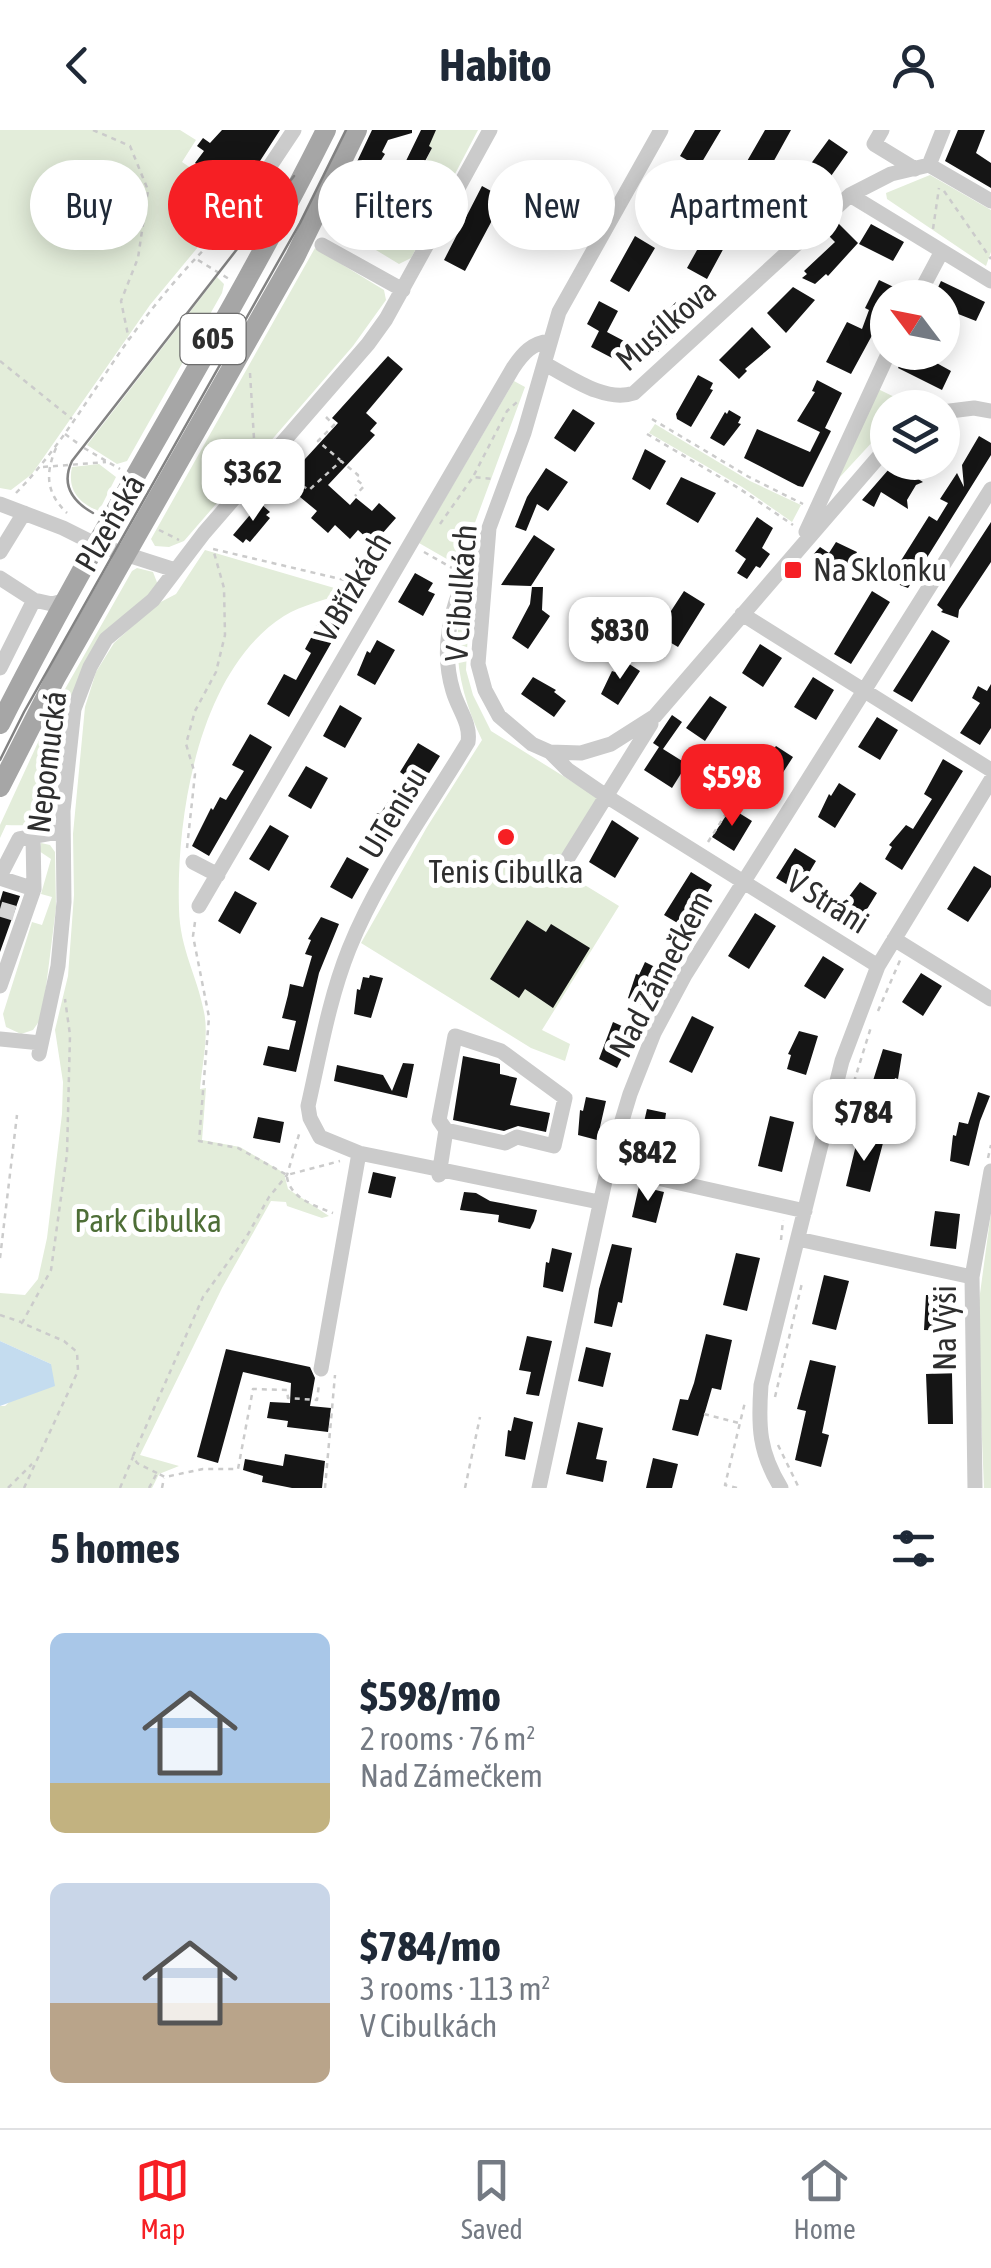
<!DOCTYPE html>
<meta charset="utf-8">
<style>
:root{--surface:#fff;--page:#f6f6f7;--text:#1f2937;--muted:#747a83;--line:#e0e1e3;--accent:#f61f24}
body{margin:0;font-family:"Asap Condensed",sans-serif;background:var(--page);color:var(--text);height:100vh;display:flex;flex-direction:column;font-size:38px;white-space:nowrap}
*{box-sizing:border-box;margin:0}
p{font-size:32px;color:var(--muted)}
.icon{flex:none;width:55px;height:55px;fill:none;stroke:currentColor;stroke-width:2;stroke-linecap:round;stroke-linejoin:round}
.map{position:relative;height:1358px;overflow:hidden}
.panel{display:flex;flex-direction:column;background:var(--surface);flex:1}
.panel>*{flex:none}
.guide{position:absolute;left:30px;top:30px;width:932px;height:90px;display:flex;gap:20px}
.needle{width:65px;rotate:302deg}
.tools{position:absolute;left:870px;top:150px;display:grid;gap:20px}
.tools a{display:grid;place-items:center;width:90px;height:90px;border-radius:50%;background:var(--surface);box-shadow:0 5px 25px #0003;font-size:50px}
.price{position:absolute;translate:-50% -85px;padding:0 22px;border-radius:20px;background:#fff;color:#222;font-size:32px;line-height:65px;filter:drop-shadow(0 2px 5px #0008)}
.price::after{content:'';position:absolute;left:50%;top:60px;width:30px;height:22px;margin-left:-15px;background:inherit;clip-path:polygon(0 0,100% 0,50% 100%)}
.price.on{background:var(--accent);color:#fff}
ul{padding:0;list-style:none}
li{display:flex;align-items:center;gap:30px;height:250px;padding:0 50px}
li span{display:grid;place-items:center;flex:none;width:280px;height:200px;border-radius:15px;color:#555}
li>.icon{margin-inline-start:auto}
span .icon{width:120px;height:120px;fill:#fffc;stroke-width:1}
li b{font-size:42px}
h2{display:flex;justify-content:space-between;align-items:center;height:120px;padding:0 50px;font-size:42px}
.chip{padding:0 35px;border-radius:45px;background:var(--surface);box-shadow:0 5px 25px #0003;font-size:35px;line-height:90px}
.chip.on{background:var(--accent);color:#fff}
header{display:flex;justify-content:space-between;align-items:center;height:130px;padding:0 50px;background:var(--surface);font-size:45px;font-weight:700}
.tab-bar{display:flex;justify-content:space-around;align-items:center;height:140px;border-top:2px solid var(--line);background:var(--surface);font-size:28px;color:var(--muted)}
.tab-bar a{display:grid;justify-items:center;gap:5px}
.tab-bar .on{color:var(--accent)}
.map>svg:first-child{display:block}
.green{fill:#e3edda}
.water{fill:#c4dcef}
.building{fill:#151515}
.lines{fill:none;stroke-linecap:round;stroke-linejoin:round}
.minor-tunnel{stroke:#d5d5d5;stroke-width:15;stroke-dasharray:15 8;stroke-linecap:butt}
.path{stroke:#cbcbcb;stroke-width:2.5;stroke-dasharray:5 5;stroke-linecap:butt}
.minor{stroke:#cbcbcb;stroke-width:15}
.major{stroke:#a6a6a6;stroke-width:20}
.tram{stroke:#838383;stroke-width:2.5}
.poi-dot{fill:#f61f24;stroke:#fff;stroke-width:4}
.labels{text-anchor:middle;stroke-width:10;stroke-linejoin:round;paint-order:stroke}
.shield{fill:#fff;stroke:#6d6d6d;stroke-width:2.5}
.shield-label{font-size:30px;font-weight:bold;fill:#2e2e2e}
.street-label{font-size:32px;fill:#2e2e2e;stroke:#fff}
.poi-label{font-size:32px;fill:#2e2e2e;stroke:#fff;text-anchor:start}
.park-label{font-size:32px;fill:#4e6e37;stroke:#fff}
</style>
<header><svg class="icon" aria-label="back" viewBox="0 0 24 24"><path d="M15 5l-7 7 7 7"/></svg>Habito<svg class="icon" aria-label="person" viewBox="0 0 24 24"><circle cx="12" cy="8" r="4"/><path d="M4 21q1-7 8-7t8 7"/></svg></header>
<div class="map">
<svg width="991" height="1358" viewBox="0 0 991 1358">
<rect width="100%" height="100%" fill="#fff"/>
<path class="green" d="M0,0H180L196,10L182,32L213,53L210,66L227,82L150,175L32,344L11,360L0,358Z
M436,0H478L411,128L399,134L328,91L336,76L387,100L396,81L401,82L432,18L428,16Z
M930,45L991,80V122L986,136L887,69L886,63Z
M315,118L384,160L386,170L353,216L184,411L169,417L155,416L151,409Z
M217,147L224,154L222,163L127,331L117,334L87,315Z
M514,251L525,257L459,436L419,413Z
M878,259L915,277L888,278L887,296L828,360Z
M655,294L750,351L801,375L792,392L742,357L649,303Z
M99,334L116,347L99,381C79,373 67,360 72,337Z
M205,420L348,462C328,469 302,475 284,486C199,540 176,685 179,779C180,820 197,845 204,882C209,905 202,935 200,959L206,958L202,1010L240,1017L284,1043L288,1059L329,1086L322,1088L287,1076L286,1072L271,1071L222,1158L140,1325L179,1336L159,1344L152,1358H0V1276H5L51,1234L0,1211V1163L25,1165L38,1149L47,1108L62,984L63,952L55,900L68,846L74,765L73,704L85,577L96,542L114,513L157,474L176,464Z
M137,438L153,442L158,455C120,501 68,546 61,608L49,607L44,642L57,643C53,683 54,698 6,695L0,708V695L52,582L132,441Z
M466,462L470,463L466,540L473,565L491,601L600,669L557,738L619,776L542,900L570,914L565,931L531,918L361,813L427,697L482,610C459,562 449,513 466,462Z
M41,713L50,715L55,722L56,778L45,865L40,890L33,900L21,904L6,897L3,884L32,792L42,795L52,767L41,764L51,729L39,721Z
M991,1082V1358H984L977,1186Z"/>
<path class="water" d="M0,1211L51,1234L55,1256L0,1276Z"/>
<path class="building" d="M222,0H280L260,31H255L229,59L195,33L204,21L197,16L203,8L210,13Z
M372,0H412V3L388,10L382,22L385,24L367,53L380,83L397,50L393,39L404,35L421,0H436L429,16L432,18L388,101L336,76Z
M695,0H721L699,37L680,26Z
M765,0H791L766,45L746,33Z
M958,0H985L976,23L991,33V58L945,31Z
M829,9L848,22L819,63L799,50Z
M670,44L690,55L665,99L645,88Z
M736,52L755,62L736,96L717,86Z
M482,56L504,68L465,141L444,130Z
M838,93L858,113L828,146L826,144L815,154L802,148L807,144L804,141L835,112L827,104Z
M871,94L904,112L893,131L859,114Z
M706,104L726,114L707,149L687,138Z
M635,106L655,118L629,162L610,151Z
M879,150L900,160L897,168H888V189L882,187L851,244L826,232L847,192L862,199L869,180L865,178Z
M941,151L985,172L976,191L948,180L944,175L947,168H933Z
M793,157L815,170L786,203L767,183Z
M599,171L618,181L607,202L624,211L614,229L591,217L599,201L587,194Z
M676,172L693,189L656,224L640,207Z
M752,197L771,217L745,239L747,241L739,249L719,230Z
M906,222L924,226L951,241L942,260L898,238Z
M388,226L403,239L366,283L377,293L370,301L375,305L328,355L350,375L356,368L372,381L379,373L396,388L373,414L358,400L350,409L335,395L328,403L311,388L317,381L283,353L338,293L332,288Z
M698,245L713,253L710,259L713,260L691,297L677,289L676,284Z
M817,250L842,263L825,298L831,301L803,357L798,356L744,328L757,299L810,322L820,302L797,291L815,262L812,261Z
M573,279L595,293L575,322L554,308Z
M729,280L741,287L738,293L741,294L724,316L710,308L725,282L727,284Z
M979,306L991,313V325L908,458L900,455L890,448L929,386L937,391L948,373L940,369L957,343L964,357L962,335Z
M645,319L666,331L650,360L632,349Z
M546,338L568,352L548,381L537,374L526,401L515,397L527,367Z
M889,339L898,346L902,339L923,352L916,355L907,370L908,379L881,362L874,377L862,370Z
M681,347L716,363L698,393L666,374Z
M260,373L270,382L266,385L270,388L250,412L246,409L243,413L233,405Z
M757,387L773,398L762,418L770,424L760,438L756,436L747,449L737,443L746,429L735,421Z
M991,392V432L959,480L958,488L941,482L943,480L937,475Z
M534,405L555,419L531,456L501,455Z
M836,412L857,422L849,438L827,427L823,434L811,427L820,417L829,423Z
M415,443L433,453L428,461L435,464L423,486L398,472Z
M532,457H543L542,480L550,486L528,519L512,508L530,474Z
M684,461L705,474L678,517L656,504Z
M872,461L890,472L851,534L834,524Z
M325,484L342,494L289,587L267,574L284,544L296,550L311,523L305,519L312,506L309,505Z
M932,500L950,511L912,572L893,561Z
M377,510L395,520L375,555L357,545L367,521L370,523Z
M760,514L782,528L763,557L742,543Z
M623,530L640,541L618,575L601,564L612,541L615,542Z
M533,547L556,560L554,562L566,571L554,587L521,564Z
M813,547L834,560L816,590L794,577Z
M991,554V598L980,615L960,603L980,573L972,568L978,556L987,561Z
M710,566L727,577L705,611L686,598Z
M340,575L362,588L345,618L323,606Z
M672,585L682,592L663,619L687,634L672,658L644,640L659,617L653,613Z
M877,587L898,600L880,630L858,617Z
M250,604L272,617L209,726L192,716L211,678L213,680L220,667L226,670L244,641L232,635Z
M418,613L440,626L383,716L366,706L377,683L380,684L388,672L395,676L411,650L400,642Z
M776,616L793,627L771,661L754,650L762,638L759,636Z
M943,629L963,641L902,740L885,729L892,717L889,715L906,695L913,699L932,669L924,664Z
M306,636L328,648L311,679L288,666Z
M839,653L856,664L835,698L818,687L829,664L831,666Z
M731,678L752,691L734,721L712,707Z
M612,690L639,708L615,748L589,732Z
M270,695L289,706L269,741L249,729Z
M795,718L816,731L798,761L776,748Z
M347,727L369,739L352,769L330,757Z
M974,736L991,746V757L968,792L947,779Z
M691,742L712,755L686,798L664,785Z
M860,752L877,763L856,797L839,786L847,774L844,773Z
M3,761L20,766L0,822V771Z
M235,761L257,773L240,804L218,791Z
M755,783L776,796L749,839L728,826Z
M321,787L339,794L319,843L296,942L263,935L268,916L289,920L296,891L282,888L288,865L290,854L303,857L312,826L305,824L311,810L308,809Z
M527,790L546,802L551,794L590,818L553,878L525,859L519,868L490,849Z
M823,826L844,839L825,869L804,856Z
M645,832L663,841L646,877L628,868L636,844L639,845Z
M921,843L942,856L923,886L902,872Z
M370,845L383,848L371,888L354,884L357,859L360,860L363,847L369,848Z
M692,886L714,897L692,943L669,932Z
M613,892L635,902L617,938L599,929Z
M799,901L818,906L806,945L787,939L791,925L788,924Z
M883,919L902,924L898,949L895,948L891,962L871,957Z
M463,926L500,934V944L517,948L510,975L550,983L546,1002L518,996L504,1001L453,990Z
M403,933L414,934L407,968L334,951L337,935L383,945L392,961Z
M978,962L990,966L980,991L969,1036L950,1031L953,1005L956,1006L959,992L968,994Z
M586,967L606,971L597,1010L578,1005L580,980L583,981Z
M647,979L666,983L661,1021L679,1025L676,1037L658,1033L660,1023L638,1018Z
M770,986L794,992L782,1042L758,1036Z
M258,987L284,992L280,1013L253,1008Z
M858,1007L883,1013L870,1062L846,1056Z
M373,1042L396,1047L391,1068L368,1063Z
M639,1056L664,1062L656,1093L632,1087Z
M464,1062L476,1063L490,1071L537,1080L534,1091L530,1099L498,1092L499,1085L460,1080Z
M935,1081L960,1084L956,1119L930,1116Z
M612,1114L632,1118L622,1173L618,1172L612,1197L594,1193L599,1159Z
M552,1118L572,1123L563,1162L543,1157L546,1132L549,1133Z
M736,1123L760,1128L747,1181L723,1175Z
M824,1145L849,1151L836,1200L812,1194Z
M926,1165L951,1166L950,1201L924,1200Z
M706,1204L732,1210L721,1260L712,1258L698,1306L672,1300L680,1269L688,1270L694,1253Z
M527,1206L552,1211L539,1266L526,1264L531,1242L519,1240Z
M586,1217L611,1223L603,1257L578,1251Z
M226,1219L310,1237L315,1248L310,1276L331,1278L328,1302L287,1297L288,1291L267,1288L270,1272L290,1273L291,1253L243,1242L218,1333L197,1327Z
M810,1230L836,1236L822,1303L829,1305L821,1337L795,1330L806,1281L797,1279Z
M952,1243L953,1294H928L926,1244Z
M514,1287L533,1292L525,1330L505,1326L508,1300L511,1301Z
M578,1292L603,1298L596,1329L607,1331L603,1352L566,1344Z
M285,1324L325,1331L322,1358H292L262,1352L263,1346L243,1340L245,1329L283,1336Z
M653,1328L678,1334L672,1358H646Z"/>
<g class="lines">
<path class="minor-tunnel" d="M0,779L17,784"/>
<path class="path" d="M93,0L130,16L148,60L138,128L121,171L129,210
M944,61L991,129
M933,99L939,58
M198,130L229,149
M0,231L72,289
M250,243L255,325
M326,287L334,295L318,311L340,330
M652,289L749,347L803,374
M65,304L80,315
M647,304L740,359L793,395
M56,318C45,344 46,363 67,383
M84,318L120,339
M43,337L106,332
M277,339L309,360L341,331L358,345L356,349L364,356L355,366
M474,345L507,281L517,272
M16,363C59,319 90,265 125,215C167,156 220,97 278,54
M440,394L473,347L492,349
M159,400L179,410
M424,422L452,438
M708,712L729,679
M187,718L195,644L186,614L195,581L216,542L225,505L224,458L213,419L370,456
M195,792L193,806L209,887L199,1011L238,1018L287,1045L340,1031
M878,881L901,828
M848,971L871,897
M988,1028L991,1015
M287,1047C290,1068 315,1076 333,1083
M781,1110L783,1090
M0,1128L17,985
M0,1185L21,1192
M775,1267L802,1153
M704,1284L739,1293
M778,1315L799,1358
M157,1343L137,1333L133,1326L203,1167L247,1106L269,1067L287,1045L300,1001
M8,1358L32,1334
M24,1358L78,1241L77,1222L64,1211L22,1193L51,1140L67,1024L70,905L65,869
M120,1358L133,1327
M149,1358L157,1343L165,1347L203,1339H238L253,1259L287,1260L288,1268L317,1270L319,1254
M162,1358L164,1348
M325,1358L335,1245
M465,1358L480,1287
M737,1358L725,1355L745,1272"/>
<path class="minor" d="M661,0L559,182L524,303L489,398L478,534L485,560L499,586L532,614L550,622L581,623L611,614L655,586L888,316
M882,0L874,14L915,39
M929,35L943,0
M240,62L268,39L294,0
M850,65L991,151
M322,115L403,160
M917,168L942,121
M545,234C570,247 605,273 634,263L850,65L891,44L929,35L991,71
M942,282L974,278L991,281
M0,374L63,398L97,415L175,440
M806,402L889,222
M485,406C460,455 436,505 453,561C458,579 471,593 468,612C428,679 378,746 349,819C329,869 320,923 308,976L310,988L320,1007L359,1023L599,1072
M0,422L24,383
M0,448L34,470
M742,484L991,640
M0,538L34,470L52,474L67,470
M550,622L568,640L606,666L878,836
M33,706L34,759
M193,732L218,745
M561,739L651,594
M0,746L19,709L63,701
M0,748L34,759L0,856
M199,776L513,238C523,223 532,213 550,211
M894,809L991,869
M0,909L41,913
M39,924L58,836L64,772L63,681L74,579L90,537L106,509L153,470L204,403L368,214L386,189L490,0
M608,1037L805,1081
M439,1045L446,1000L505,1013L517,1007L554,1016L565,968L501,921L455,906L439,990L446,1000
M798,1109L972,1147
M321,1239L359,1023
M539,1358L608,1037L630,964L654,903L685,845L991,359
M781,1358C759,1322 758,1297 761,1255L842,931L878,836L991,650
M975,1358L972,1147L991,1041"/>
<path class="major" d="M0,594C102,392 225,202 326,0
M0,657L56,547L295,127L357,0"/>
<path class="tram" d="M93,383C72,371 61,354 72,331L294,46
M0,630L24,582L300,93L346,0"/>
</g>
<g class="poi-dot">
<rect x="783" y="430" width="20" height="20" rx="5"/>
<circle cx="506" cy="707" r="10"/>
</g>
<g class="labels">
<rect class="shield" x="180.5" y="184" width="65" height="50" rx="8"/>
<g class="shield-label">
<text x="213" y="219">605</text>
</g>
<g class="street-label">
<text transform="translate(666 195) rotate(-41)" y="11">Musílkova</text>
<text transform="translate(110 393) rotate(-60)" y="11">Plzeňská</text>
<text transform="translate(353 457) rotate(-60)" y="11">V Břízkách</text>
<text transform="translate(461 463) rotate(-86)" y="11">V Cibulkách</text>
<text transform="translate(47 632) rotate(-83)" y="11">Nepomucká</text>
<text transform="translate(393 683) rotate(-59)" y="11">U Tenisu</text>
<text transform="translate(828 772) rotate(32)" y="11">V Stráni</text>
<text transform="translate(661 844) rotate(-62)" y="11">Nad Zámečkem</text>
<text transform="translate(945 1198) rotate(-90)" y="11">Na Výši</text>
</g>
<g class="poi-label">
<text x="813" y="451">Na Sklonku</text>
<text x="506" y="753" text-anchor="middle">Tenis Cibulka</text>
</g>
<g class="park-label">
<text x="148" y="1102">Park Cibulka</text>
</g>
</g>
</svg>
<div class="tools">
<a><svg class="needle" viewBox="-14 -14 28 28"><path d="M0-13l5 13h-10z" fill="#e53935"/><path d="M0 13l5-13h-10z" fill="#747a83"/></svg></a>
<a><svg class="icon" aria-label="layers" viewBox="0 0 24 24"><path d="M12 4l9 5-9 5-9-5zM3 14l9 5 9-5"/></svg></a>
</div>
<b class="price" style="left:253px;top:394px">$362</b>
<b class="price" style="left:620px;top:552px">$830</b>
<b class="price on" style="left:732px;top:699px">$598</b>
<b class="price" style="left:864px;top:1034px">$784</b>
<b class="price" style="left:648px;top:1074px">$842</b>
<div class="guide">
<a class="chip">Buy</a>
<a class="chip on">Rent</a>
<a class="chip">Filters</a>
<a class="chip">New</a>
<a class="chip">Apartment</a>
</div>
</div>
<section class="panel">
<h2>5 homes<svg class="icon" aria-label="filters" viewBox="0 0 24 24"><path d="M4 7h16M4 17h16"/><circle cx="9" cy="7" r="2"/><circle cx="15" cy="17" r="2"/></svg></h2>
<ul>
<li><span style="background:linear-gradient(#a9c7e8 75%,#c2b280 0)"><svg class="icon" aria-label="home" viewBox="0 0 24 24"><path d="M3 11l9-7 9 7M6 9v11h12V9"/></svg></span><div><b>$598/mo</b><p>2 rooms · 76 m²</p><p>Nad Zámečkem</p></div></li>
<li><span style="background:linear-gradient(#c9d6e8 60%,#b9a48a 0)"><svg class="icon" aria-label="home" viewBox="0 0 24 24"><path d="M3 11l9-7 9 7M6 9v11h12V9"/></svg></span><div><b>$784/mo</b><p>3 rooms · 113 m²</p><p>V Cibulkách</p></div></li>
</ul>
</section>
<nav class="tab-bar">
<a class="on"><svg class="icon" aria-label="map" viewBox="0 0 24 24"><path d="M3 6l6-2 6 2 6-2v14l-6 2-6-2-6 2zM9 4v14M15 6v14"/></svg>Map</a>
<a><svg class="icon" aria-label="saved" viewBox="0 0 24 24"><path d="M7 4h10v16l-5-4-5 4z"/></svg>Saved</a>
<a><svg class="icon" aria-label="home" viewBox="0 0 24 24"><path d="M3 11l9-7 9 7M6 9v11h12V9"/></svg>Home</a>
</nav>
